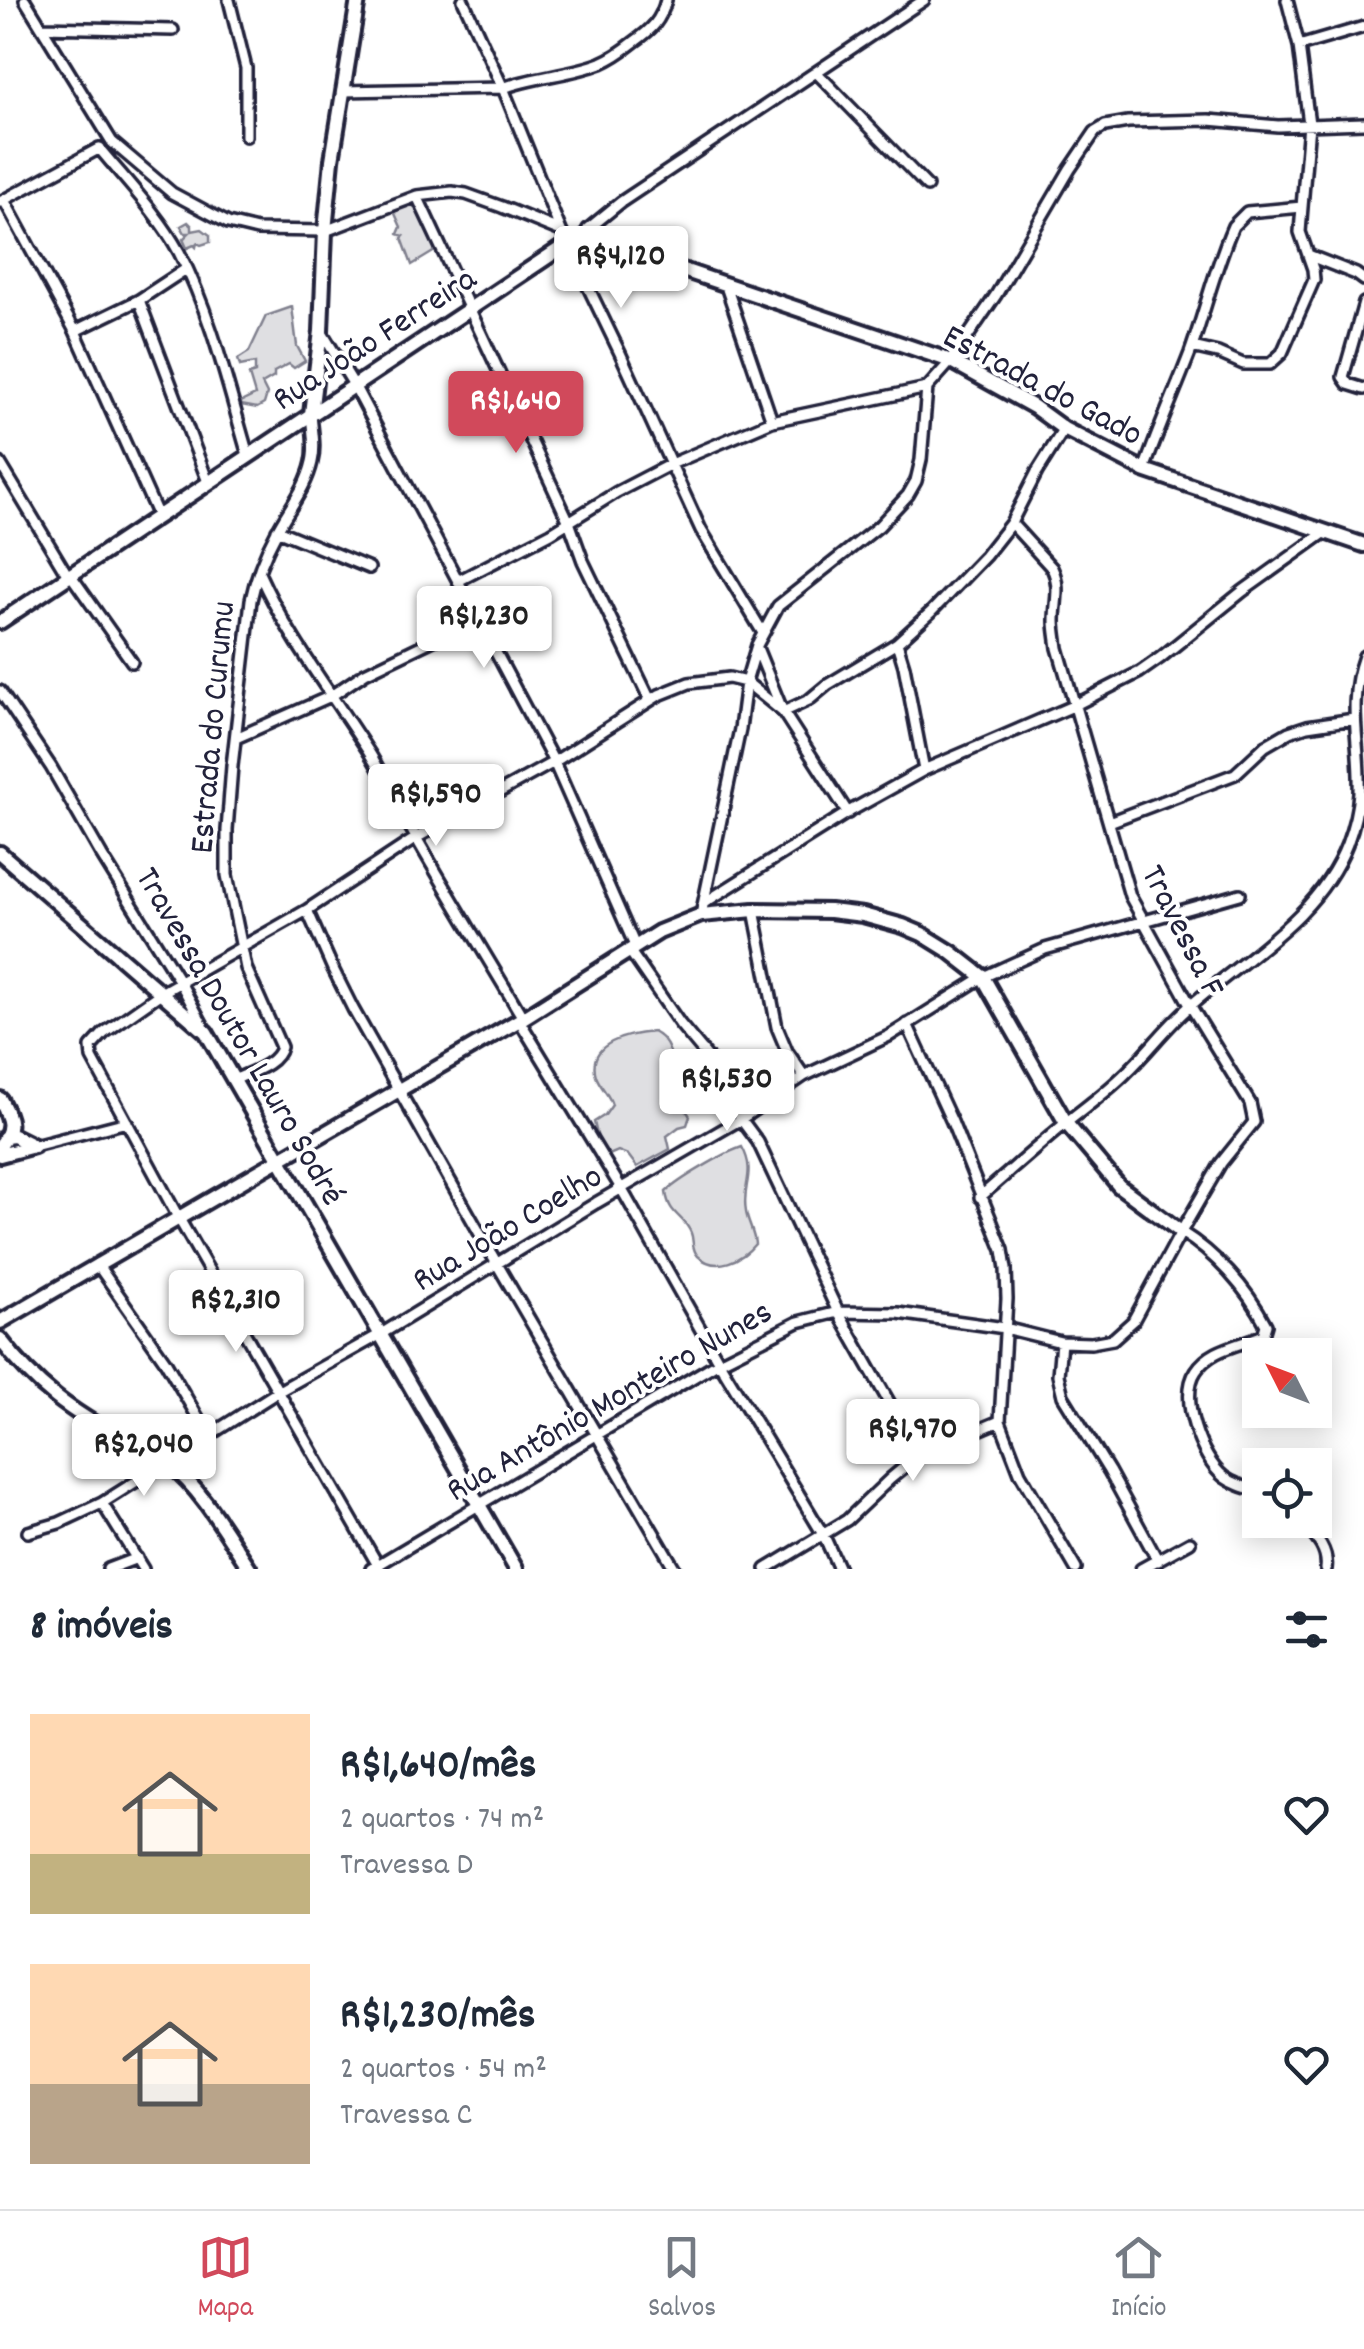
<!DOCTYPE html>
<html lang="pt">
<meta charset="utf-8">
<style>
:root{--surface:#fff;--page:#f2f2f3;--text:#1f2937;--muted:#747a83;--line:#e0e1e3;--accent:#d1495b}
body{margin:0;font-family:Dekko,sans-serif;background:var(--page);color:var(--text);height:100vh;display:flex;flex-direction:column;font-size:38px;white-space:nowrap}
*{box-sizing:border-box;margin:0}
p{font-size:32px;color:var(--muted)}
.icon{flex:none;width:55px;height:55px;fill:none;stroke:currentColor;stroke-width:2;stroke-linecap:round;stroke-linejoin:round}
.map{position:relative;height:1569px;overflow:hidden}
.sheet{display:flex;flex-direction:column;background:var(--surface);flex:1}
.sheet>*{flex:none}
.needle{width:65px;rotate:312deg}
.buttons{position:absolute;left:1242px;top:1338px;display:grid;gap:20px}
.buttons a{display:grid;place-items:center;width:90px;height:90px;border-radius:0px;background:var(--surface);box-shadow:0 5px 25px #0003;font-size:50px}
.price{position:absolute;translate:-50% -85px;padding:0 22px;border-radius:10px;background:#fff;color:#222;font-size:32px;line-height:65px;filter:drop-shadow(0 2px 5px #0008)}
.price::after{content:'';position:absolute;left:50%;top:60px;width:30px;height:22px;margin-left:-15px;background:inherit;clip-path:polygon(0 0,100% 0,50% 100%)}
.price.selected{background:var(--accent);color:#fff}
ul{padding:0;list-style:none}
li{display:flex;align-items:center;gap:30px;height:250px;padding:0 30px}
li span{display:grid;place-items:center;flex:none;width:280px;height:200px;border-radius:0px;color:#555}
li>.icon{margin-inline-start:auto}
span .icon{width:120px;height:120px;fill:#fffc;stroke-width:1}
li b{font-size:42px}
h2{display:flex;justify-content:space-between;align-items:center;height:120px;padding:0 30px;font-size:42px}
.menu{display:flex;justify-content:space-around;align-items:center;height:140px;border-top:2px solid var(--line);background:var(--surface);font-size:28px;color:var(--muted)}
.menu a{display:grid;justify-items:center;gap:5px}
.menu .selected{color:var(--accent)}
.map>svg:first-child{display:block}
.green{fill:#dfdfe2;stroke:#80808e;stroke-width:2.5}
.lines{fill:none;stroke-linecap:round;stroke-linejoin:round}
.street-casing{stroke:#22223b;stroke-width:16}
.secondary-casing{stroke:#22223b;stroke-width:20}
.street{stroke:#fff;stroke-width:9}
.secondary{stroke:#fff;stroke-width:12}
.labels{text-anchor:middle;stroke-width:8;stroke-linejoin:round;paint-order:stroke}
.street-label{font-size:35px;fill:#22223b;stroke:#fff}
</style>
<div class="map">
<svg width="1364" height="1569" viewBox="0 0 1364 1569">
<rect width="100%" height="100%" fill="#fff"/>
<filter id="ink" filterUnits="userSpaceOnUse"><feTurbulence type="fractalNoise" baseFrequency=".01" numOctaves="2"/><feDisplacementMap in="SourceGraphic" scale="20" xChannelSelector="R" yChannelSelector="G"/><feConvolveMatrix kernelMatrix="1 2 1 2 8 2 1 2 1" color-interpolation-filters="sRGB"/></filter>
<g filter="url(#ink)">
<path class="green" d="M415,201C422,213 426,223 430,236L434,237L437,244L434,247L435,251L412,265L402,238L404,236L398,234L401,227L393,209Z
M188,222L192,226V231L202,229L210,235V242L201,245L197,243L196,247L194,245L187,248L183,239L189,233H185L181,226Z
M292,307L297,346L305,361L294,368L289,364L274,372V377L262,384L267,394L264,404L257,408L241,405V402L255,395L249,375L255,373V363L240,366L238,359L249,352L266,316Z
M653,1032C675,1043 669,1066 683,1084L700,1087L701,1097L683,1106L690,1116L687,1125L679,1127L667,1136L670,1149L637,1167L628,1155L618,1151L609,1155L600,1147L594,1122L605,1115L612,1105C609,1094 600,1087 596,1076C586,1042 629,1034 653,1032Z
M742,1147C757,1174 741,1186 746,1212C748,1224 754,1232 755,1244C742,1260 716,1273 698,1256C691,1249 694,1240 691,1233C684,1215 669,1216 666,1192C678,1180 726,1152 742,1147Z"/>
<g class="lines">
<defs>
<path id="street" d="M25,0L112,142L172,193L228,223L257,230L325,231L417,196L452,192L466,194L502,207L561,231
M229,0L246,68V136
M463,0L503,88L561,231L620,353L701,530L763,633
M43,27L173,30
M1299,46L1364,27
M817,73L927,186
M342,91L503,88C535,76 570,75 601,63C613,58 624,50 634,42C651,30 661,21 666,0
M99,148C126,181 159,215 179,252C212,316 228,387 248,455
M417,196L569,522L583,561L650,700
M4,200L75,331L158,516
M0,202L100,148
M581,241L588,229L621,202L924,0
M1308,255L1356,274L1364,280
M186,269L139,300L208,482
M726,286L772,421
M1364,303L1343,377L1348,384L1364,389
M75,331L139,300
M321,331L354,385L554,762L635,946
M1192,347L1218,353L1243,364H1270L1282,353L1314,280L1313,269L1300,232L1302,207
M0,463L68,576
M1144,470C1158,430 1175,392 1190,353C1205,311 1215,267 1233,226L1247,212L1302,207L1309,124L1299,46L1287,0
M277,530L369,568
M259,573C288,638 332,694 370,754C387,782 401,812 418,841C452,900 488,959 523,1018
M70,574L132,662
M458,581L551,533L617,492L671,464L772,421L927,388
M897,643L904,666L924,770
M757,648L783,712L848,813
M0,691L51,767L102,856L180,982L203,1025
M783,712L809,700L827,685L897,643L931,612L985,556L1011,523L1037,472L1064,429
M236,738L331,696L365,673L479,618
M1109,822L1235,774L1265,746L1289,732L1307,726L1354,719
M704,903L852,810L924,770L1073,706L1140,672L1160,658L1243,591L1324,533
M307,910L333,969L353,1009L497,1264L675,1569
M754,910L777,1027L787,1051L804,1076
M701,915L740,729L746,682L757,645L778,606L879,526L908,495L916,481L921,460L927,388L951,361L996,295L1070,169L1095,132L1105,126L1128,122L1209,120L1278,126L1364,123
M629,950L680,1024L710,1060L741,1119L758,1142L838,1312L919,1455
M519,1020L621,1188L719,1362L824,1536L839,1569
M907,1024L952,1122L1003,1250L1006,1269L1007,1299L1000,1421L1020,1473L1076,1569
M234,1080C250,1072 277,1065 281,1047L246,968L227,875V830L232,766L251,600C256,576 264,555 276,533C288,509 306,489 312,462C316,446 312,430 311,414
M34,1146L127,1122
M980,1197C1009,1172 1038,1146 1067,1122C1087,1106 1108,1091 1126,1073C1148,1052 1166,1027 1189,1007C1245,957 1319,917 1347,844C1353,828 1358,810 1359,792C1361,742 1346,706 1364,656
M1181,1232C1215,1253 1247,1288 1266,1325L1263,1335C1240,1346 1211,1348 1196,1371C1178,1397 1201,1459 1224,1477C1235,1485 1247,1488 1260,1492
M97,1264L165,1361L208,1435
M1061,1342L1058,1375L1063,1396L1109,1471L1158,1561
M102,1503L143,1569
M1300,1520C1313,1535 1329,1548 1326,1569
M28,1532L59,1523L102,1503L279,1391L381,1334L596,1203L741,1119L804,1076L889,1036L983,977L1045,949L1240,894
M379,1567L178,1217L92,1058L91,1047L104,1033L161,993L307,910L416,838L554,762L659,695L689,683L729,678L746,682L783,712
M108,1569L137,1558
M371,1569L719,1362L798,1322L838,1312L898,1313L1005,1328L1061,1342L1091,1343L1113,1339L1133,1321L1181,1232L1221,1163L1254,1122L1250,1103L1190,1005L1130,896L1058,648C1057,639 1055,629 1055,621C1055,601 1061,586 1052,568L1011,523
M766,1569L847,1520L890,1479L919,1455L1000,1421
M1141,1569L1190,1542"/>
<path id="secondary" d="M311,414L321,331L325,231L332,160L358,0
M0,622L567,244L581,241L627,251L951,361L1034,407L1064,429L1144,470L1364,545
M0,853L206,1032L516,1569
M0,1099C10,1119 15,1127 0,1146
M5,1137L14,1136L34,1146
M0,1155L34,1146
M0,1322L523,1018L659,932L701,915L754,910L830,911L863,915L903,926L922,934L951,952L983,977L1066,1123L1119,1186L1181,1232
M0,1339C36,1387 72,1412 123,1440C139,1449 157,1455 171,1466C201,1488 229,1538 250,1569"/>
</defs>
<use href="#street" class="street-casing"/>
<use href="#secondary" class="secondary-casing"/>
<use href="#street" class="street"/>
<use href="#secondary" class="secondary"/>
</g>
</g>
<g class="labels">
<g class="street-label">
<text transform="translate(373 337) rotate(-33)" y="12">Rua João Ferreira</text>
<text transform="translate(1044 383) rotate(28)" y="12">Estrada do Gado</text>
<text transform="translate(210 727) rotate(-85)" y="12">Estrada do Curumu</text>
<text transform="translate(1185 930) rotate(63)" y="12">Travessa F</text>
<text transform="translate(242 1035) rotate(60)" y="12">Travessa Doutor Lauro Sodré</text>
<text transform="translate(506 1226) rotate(-31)" y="12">Rua João Coelho</text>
<text transform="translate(608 1399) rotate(-30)" y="12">Rua Antônio Monteiro Nunes</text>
</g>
</g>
</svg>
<div class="buttons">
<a><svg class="needle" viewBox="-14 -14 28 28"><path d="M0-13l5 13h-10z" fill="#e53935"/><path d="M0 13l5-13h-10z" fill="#747a83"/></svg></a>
<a><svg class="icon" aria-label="locate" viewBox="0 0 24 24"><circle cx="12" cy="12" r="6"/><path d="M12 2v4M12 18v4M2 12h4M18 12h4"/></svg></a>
</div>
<b class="price" style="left:621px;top:311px">R$4,120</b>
<b class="price selected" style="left:516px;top:456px">R$1,640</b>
<b class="price" style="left:484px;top:671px">R$1,230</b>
<b class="price" style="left:436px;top:849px">R$1,590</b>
<b class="price" style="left:727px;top:1134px">R$1,530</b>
<b class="price" style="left:236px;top:1355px">R$2,310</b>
<b class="price" style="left:913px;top:1484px">R$1,970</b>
<b class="price" style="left:144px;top:1499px">R$2,040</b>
</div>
<section class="sheet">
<h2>8 imóveis<svg class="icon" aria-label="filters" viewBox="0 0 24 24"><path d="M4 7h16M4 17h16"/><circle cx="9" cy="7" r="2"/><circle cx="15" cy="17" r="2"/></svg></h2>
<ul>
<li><span style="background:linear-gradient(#ffd9b3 70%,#c2b280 0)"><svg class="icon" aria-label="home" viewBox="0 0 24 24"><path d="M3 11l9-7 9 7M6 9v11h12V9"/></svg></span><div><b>R$1,640/mês</b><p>2 quartos · 74 m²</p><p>Travessa D</p></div><svg class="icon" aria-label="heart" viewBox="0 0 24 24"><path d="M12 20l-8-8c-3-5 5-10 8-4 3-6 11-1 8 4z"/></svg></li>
<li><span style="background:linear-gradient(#ffd9b3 60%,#b9a48a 0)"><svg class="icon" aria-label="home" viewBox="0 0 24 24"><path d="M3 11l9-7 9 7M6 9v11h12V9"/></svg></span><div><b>R$1,230/mês</b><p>2 quartos · 54 m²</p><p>Travessa C</p></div><svg class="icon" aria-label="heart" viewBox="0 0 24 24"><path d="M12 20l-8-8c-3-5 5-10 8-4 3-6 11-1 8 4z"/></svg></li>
</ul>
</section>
<nav class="menu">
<a class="selected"><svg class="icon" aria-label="map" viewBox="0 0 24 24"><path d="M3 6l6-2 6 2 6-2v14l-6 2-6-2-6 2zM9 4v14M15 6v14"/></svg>Mapa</a>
<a><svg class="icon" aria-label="saved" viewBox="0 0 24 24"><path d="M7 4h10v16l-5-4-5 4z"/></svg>Salvos</a>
<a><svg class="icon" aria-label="home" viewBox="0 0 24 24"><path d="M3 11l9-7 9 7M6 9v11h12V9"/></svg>Início</a>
</nav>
